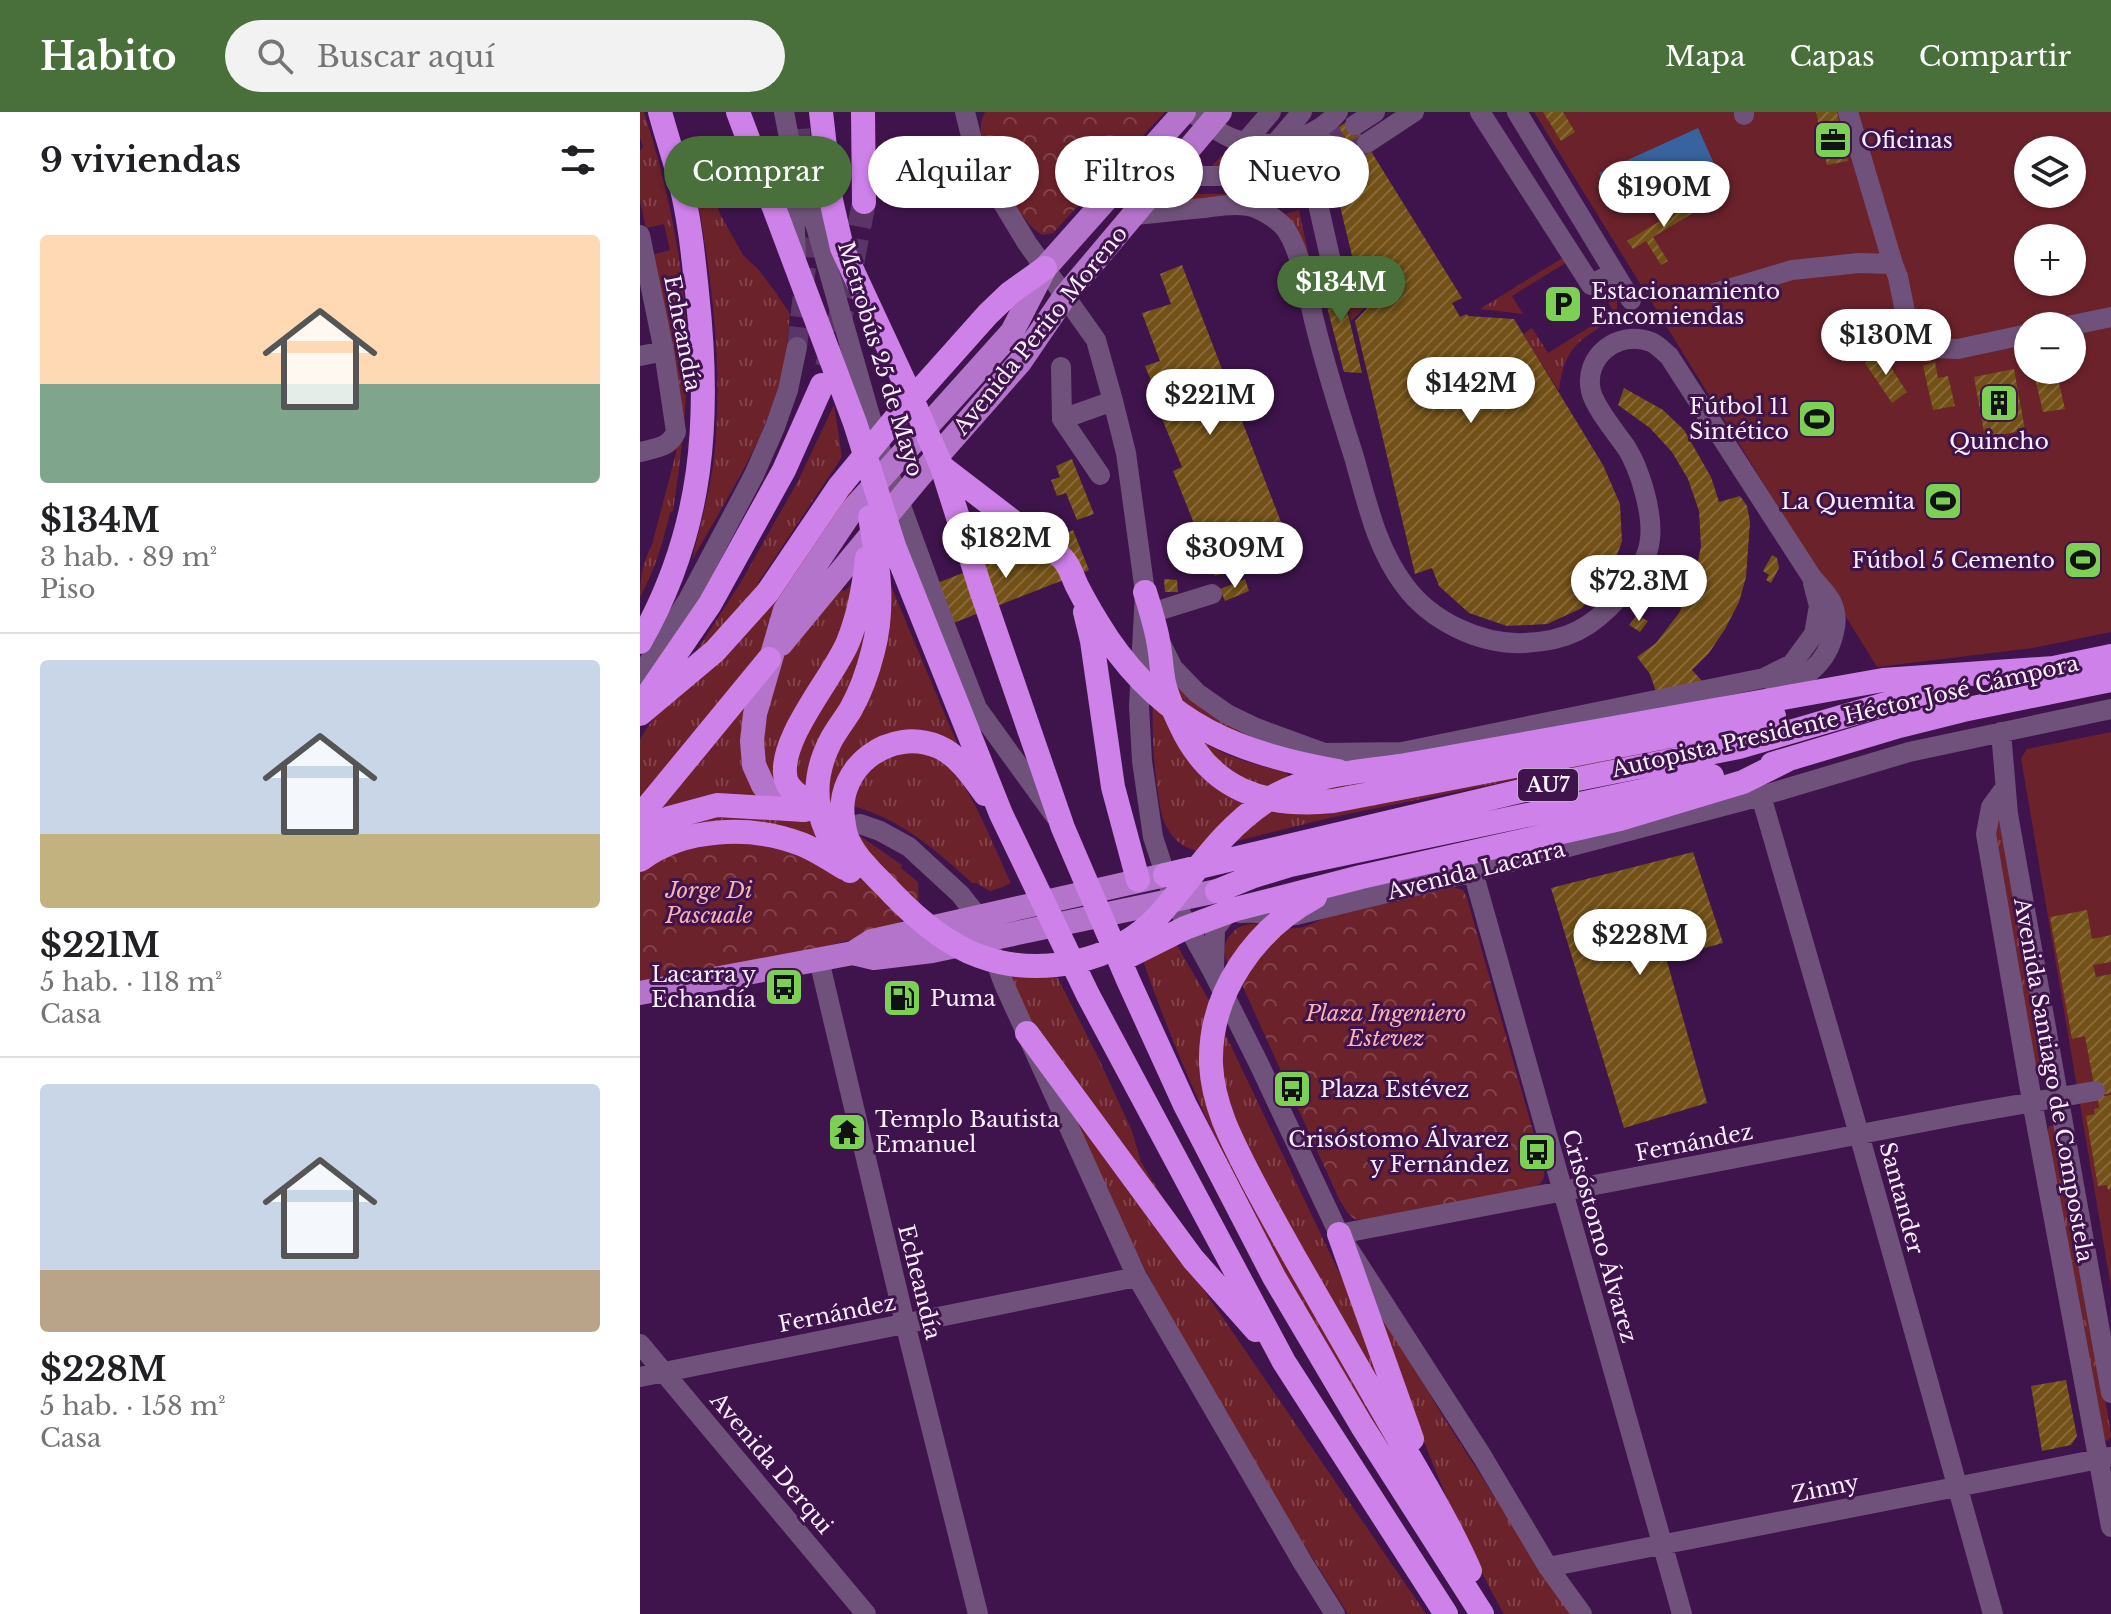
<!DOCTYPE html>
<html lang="es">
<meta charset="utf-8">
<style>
:root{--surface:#fff;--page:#f2f2f2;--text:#202124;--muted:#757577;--line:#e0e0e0;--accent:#49703a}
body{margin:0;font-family:"Libre Baskerville",serif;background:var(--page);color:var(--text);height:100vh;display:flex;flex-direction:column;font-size:30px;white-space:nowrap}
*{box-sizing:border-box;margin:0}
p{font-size:26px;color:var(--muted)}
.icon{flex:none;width:44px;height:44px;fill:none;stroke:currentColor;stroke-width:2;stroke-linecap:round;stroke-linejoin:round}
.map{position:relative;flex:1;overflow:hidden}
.panel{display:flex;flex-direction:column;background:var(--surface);width:640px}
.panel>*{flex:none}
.hud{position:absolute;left:24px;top:24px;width:760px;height:72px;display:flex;gap:16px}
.buttons{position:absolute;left:1374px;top:24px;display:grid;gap:16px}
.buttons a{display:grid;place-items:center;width:72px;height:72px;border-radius:50%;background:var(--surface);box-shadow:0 2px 6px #0004;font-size:40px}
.price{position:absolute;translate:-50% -68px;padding:0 18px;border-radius:28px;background:#fff;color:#222;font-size:26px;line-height:52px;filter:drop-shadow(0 2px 4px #0008)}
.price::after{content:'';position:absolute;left:50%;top:48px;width:24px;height:18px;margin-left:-12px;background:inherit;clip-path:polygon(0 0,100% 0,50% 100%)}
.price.on{background:var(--accent);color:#fff}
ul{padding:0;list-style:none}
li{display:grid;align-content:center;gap:16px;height:424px;padding:0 40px}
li+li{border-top:2px solid var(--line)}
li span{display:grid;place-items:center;height:248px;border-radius:8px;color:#555}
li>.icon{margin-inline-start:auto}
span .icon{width:144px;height:144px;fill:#fffc;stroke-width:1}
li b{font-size:34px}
h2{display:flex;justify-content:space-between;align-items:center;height:96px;padding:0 40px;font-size:34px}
.tag{padding:0 28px;border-radius:36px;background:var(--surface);box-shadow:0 2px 6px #0004;font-size:28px;line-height:72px}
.tag.on{background:var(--accent);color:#fff}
header{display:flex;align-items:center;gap:48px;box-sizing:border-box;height:112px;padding:0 40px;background:var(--accent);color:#fff}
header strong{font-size:38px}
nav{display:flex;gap:44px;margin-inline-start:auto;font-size:28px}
.search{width:560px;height:72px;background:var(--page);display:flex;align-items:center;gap:20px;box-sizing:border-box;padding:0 28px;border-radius:44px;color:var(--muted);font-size:30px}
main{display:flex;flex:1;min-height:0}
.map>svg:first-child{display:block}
.grass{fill:url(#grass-tufts)}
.park{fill:url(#park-crowns)}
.pitch{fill:#6b222b;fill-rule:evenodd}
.water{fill:#38639f}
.building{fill:url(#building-hatch)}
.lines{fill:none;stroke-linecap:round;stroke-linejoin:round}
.minor-tunnel{stroke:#5b3567;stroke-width:20;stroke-dasharray:20 10;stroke-linecap:butt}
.highway-tunnel{stroke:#5b3567;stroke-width:24;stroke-dasharray:24 12;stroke-linecap:butt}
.minor{stroke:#70517b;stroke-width:20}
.major{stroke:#b474cb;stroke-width:24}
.highway{stroke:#cf81ea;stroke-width:24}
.labels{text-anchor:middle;stroke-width:6;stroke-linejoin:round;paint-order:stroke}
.shield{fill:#3f144c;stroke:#c1adc8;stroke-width:2}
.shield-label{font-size:20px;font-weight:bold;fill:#f9effd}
.poi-label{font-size:22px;fill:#f9effd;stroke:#3f144c;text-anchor:start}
.street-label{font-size:22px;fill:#f9effd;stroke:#3f144c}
.park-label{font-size:22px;font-style:italic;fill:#f9b2b5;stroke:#3f144c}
</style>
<header>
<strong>Habito</strong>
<div class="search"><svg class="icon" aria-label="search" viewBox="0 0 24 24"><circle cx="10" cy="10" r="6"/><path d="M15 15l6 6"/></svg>Buscar aquí</div>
<nav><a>Mapa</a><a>Capas</a><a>Compartir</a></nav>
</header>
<main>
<section class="panel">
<h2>9 viviendas<svg class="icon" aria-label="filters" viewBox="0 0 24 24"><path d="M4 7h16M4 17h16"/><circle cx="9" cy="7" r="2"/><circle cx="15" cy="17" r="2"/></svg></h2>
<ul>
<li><span style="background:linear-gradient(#ffd9b3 60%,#7fa58c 0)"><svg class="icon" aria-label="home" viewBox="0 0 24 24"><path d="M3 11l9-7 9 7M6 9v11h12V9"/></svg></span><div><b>$134M</b><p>3 hab. · 89 m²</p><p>Piso</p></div></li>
<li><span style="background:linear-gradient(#c9d6e8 70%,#c2b280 0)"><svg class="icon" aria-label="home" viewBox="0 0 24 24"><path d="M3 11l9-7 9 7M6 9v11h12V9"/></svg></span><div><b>$221M</b><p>5 hab. · 118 m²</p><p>Casa</p></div></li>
<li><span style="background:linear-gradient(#c9d6e8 75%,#b9a48a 0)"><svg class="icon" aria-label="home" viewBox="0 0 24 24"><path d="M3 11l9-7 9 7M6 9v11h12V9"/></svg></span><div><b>$228M</b><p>5 hab. · 158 m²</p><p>Casa</p></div></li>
</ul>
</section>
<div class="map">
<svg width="1471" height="1502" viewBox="0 0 1471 1502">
<defs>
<pattern id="grass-tufts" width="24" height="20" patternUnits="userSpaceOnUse" patternTransform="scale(2)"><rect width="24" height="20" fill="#6b222b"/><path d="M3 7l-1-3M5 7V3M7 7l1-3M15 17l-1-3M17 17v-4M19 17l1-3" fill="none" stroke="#81424b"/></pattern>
<pattern id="park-crowns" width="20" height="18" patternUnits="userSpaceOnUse" patternTransform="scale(2)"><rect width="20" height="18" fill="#6b222b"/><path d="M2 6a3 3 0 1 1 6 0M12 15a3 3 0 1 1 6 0" fill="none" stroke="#81424b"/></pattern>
<pattern id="building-hatch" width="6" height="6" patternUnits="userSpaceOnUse" patternTransform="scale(2)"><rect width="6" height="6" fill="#735116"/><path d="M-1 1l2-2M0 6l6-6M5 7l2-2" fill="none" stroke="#886a39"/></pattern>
</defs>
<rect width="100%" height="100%" fill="#3f144c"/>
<path class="grass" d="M0,0H4C24,62 40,133 45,198C51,265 43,333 33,399L30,401C23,430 15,458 0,485C0,467 3,449 12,433L36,341L37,324L12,143L30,138L24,112L6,116L0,88V39L3,35L0,26Z
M659,36C622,57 614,57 572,54L581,44L620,45Z
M655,78L658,91L633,97L539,91L547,82H628Z
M74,84L80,102L103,143L118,157L134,178L150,202C148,225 146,248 140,270C122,334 84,391 52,448C59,415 70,381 74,346C83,259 73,175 58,90Z
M659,98L670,150L663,131L642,103Z
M924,145L927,150L872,184L883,202L840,197Z
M697,148L714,151L725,169L730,191L711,209Z
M970,167L977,179V205C941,227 924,233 919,279L883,222L892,216L908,241L974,200L959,174Z
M194,293L202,345L118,471L136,485L212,375L213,381L122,545L0,692V627L101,470L158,369Z
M216,467L214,486L138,665L131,671L120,636L140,546L198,476L205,479Z
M251,474L321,641L244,626L194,720L187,668Z
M226,498V535L199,600L181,727L0,729L155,671L158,638Z
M513,562L522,592L625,694L1084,620L1148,606L1155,608L1104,621L693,705L557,739C545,736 534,729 528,717C521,707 520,693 518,681C512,641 512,603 513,562Z
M531,566L548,586L559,594L612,624L643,635L716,649C663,646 615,636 568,610L555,623C580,644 615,653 646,660L659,682L713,669L765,662L1104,597L1218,578L1242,576L1240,579L706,680C694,682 681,685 669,686C658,686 648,684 638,682C570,671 548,627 531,566Z
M109,584L120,688L18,699Z
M271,639C280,641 293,642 301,647C327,662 356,741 371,771L360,776L350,779L336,771H332C296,738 261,707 213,694L221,668L244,646Z
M1358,703L1406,961L1401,964L1396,960L1352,713Z
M491,813L534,828L570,890L717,1198L757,1305L694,1201L565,953L751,1337C645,1174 551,999 491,813Z
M405,841L458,945L492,1019L501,1050L526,1091L380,898L366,852L372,846Z
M436,1005L535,1136L786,1502H708L625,1371L513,1174L441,1024Z
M1409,1014H1413L1417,1018L1471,1321V1325L1467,1329L1464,1327L1407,1023Z
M735,1187L802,1303L930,1502H864C808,1403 769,1295 735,1187Z"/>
<path class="park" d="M345,0H525L413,121L403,123C401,122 394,118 393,116C379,103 347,48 342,30C340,20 340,8 345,0Z
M217,722L262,753L261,756L278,770L279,795C258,818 220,825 191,833L0,871V759L31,740L82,728L138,733Z
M812,775L823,778L827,786L904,1058C905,1067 902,1071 895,1075L728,1108L714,1107L707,1100L699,1087L603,875C592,859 574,840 592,821C608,803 635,818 657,816C671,815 683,805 697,801C735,791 774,784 812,775Z"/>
<path class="pitch" d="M894,0H1471V520L1393,536L1237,555ZM1388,38H1432V82H1388ZM1388,126H1432V170H1388ZM1388,214H1432V258H1388Z
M1471,620V1175L1381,646L1387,637Z
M55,817L59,840L38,845L33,822Z"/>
<path class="water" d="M1058,16L1076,56L978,101L959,61Z"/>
<path class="building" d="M903,0H923L935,20L921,29Z
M1176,0H1197L1208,49L1187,53Z
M711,7L822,186L812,191L820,205L827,202L828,204L874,207L963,353L980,392L982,429L969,466L942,496L907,512L867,514L829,501L799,474L792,456L775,462L715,209L738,185L734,166L719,172L683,25Z
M1058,86L1063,95L1013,125L1028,149L1021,153L1006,129L993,137L987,129Z
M542,153L651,436L575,464L533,359L542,355L520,302L524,300L505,254L520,249L502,201L531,192L520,162Z
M699,164L722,261L704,260L680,168Z
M1240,239L1267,280L1252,291L1225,251Z
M1295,250L1298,266L1308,264L1315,294L1293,298L1283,254Z
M1374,257L1385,318L1345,326L1334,265Z
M1393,258H1416L1425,297L1403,300Z
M984,276L1023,298L1044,318L1071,365L1079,390L1100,384L1107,394L1110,410L1106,465L1099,490L1085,517L1069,541L1052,558L1064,571L1017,583L1010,562L997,545L1016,531L1039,501L1054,469L1061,434L1059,399L1048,367L1032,340L1010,316L978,293Z
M432,347L454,402L437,408L426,381L417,384L411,368L420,365L416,354Z
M433,418L449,458L298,517L282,477Z
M1132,443L1137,446L1139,456L1131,471L1126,468L1129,463L1123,459Z
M524,467L537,468L538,480H525Z
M605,467L609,479L585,489L580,477Z
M997,503L1008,509L1000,520L989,513Z
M1053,740L1083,831L1026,846L1067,991L984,1016L911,776Z
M1447,798L1452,827L1471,823V850L1453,853L1456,865L1471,862V981L1456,984L1445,924L1432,927L1410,805Z
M1471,983V1077L1468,1078L1467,1073L1458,1074L1446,1004L1455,1002L1454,997L1459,996L1458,985Z
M1426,1268L1437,1324L1431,1333L1402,1339L1391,1274Z"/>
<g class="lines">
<path class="minor-tunnel" d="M685,31L715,13
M689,52L727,31
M157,235L167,146V98L160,17"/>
<path class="highway-tunnel" d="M187,255L206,183L224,90"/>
<path class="minor" d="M144,0L152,41L177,118L228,297L242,342L298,495L337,596L415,704
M325,0L334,36L355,78L387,131L456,228L473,289L486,341L505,480L499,594L502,649L513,725L534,789L574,862L618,950L699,1122L842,1344L908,1455L942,1502
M551,0C564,9 579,22 594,27C628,39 675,28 698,0
M840,0L951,173L974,160
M877,0L991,188
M1104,0V3
M1208,0L1253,152L1258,165L1271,229L1293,236L1318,237L1388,222
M715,13L735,0
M606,29L631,0
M727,31L774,0
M634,33L662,0
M636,58L685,31
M525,64H626L665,60L689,52
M153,69L156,145
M493,103C517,101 541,98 565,96C579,94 594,91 608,94C619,96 636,106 644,115C661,136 668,185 675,212C686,257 700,301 714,345C727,390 736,436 765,474C791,509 840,533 885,531C927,529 952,516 979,485C993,469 1008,449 1010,427C1013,401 1000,357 986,335C976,321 954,294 951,279C943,245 978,217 1011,230C1018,233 1023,239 1029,244L1171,464C1177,472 1186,480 1191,489C1196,499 1197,509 1194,520C1187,555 1159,569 1130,585
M0,123L24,239L36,320C29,336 15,336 0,340
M663,166L693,158L675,79
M1075,181L1152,158L1219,151L1253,152
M1428,214L1471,205
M0,244L24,239
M421,255L422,307L460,363
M422,307L473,289
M511,501L572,482
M522,534L533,556L557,581L587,602L616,616L684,641L762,640L1124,566L1152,552L1174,522L1179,494L1173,471
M0,564L49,486L114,363L135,315L148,278L157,235
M1361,620L1368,702L1471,1281
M1365,676L1351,695L1346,722L1392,989L1471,1415
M1121,684L1219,1022L1353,1502
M220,712L240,719L269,735L320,782L339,806L364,872L497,1165L663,1451L695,1502
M833,760L1042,1502
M600,801C620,799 635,805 656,803L833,760L1121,684L1269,640L1471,597
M179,848L265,1211L338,1502
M574,857L575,817L585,804
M699,1122L1325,1002L1455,979
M0,1232L226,1502
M0,1265L497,1165
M908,1455L1469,1345"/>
<path class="major" d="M141,532L278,366L380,250L425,184L580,0
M163,698L129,681L123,673L114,653L112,629L115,602L145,498L213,397L372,220L405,156L544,0
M213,841L234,846L292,839L577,779
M0,881L213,841L232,829L525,763"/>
<path class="highway" d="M98,0L215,311L254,434L361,702L448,883L644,1250L806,1502
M181,0L191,88L202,136L269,280L302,355L340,475L423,716L488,868L545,993L634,1165L722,1314L842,1502
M223,0L224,90
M302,355C329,376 357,397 384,418C397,427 412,436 423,447C430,454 433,466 437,474C446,492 457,510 468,527C527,613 599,642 698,659
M505,480C510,496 515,512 518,528C521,542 521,557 524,571C527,585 534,599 540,612C570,678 624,696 693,689L1134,604
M445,500L452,529L473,675L498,768
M0,530C64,418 71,306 57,180C53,141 49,102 39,65C33,43 26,22 20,0
M1399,559L1471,544
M5,587L70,492L144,358L182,273
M0,602L75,539L128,480L199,375L265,295L348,202L370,181L405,156
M1132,652L1259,614L1323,598L1471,568
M345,682C333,665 318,643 299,635C250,614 196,655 203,706C204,715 205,723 209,730C219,750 237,765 252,781C276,806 306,832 339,844C399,866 475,851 519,803C555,763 580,719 626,689C663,664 717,659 760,654L1243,568L1414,556
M167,689C159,684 149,678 146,668C136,629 193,566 208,530C219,503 224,475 227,446
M0,704L129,547
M0,722L29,706L77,693L165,698
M0,748C43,715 112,713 161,732C176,738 190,747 204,756
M210,759C179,716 165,678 191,628C197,617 205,607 211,597C221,579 228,559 233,539C245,494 238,451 230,405
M525,763L902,674L1099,635L1290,579L1312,575
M577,779L614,764L650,753L1072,664
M675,785C615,817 569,881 571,952C573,994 592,1029 611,1066C625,1093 640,1119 655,1146C687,1202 719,1258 752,1315C779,1362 808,1409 830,1459
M485,846L545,816L596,797L721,765L980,707L1103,670L1147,648
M387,921L553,1147L616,1218
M699,1122L772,1327"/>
</g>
<defs>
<symbol id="office-square" viewBox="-11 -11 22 22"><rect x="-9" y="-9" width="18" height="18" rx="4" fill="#7cd155" stroke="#3f144c"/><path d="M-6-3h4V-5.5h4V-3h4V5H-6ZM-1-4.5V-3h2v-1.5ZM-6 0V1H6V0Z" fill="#111"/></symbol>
<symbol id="parking-square" viewBox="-11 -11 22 22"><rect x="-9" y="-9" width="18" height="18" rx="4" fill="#7cd155" stroke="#3f144c"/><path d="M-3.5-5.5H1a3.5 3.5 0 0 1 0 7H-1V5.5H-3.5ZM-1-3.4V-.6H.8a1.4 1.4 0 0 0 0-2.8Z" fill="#111"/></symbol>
<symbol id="building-square" viewBox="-11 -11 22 22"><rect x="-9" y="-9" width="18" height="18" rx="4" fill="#7cd155" stroke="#3f144c"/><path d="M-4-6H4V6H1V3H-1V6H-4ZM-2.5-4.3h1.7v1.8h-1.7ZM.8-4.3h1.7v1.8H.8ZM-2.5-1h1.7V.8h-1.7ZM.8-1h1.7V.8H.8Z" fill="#111"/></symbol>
<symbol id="stadium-square" viewBox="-11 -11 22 22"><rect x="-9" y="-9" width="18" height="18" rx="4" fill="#7cd155" stroke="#3f144c"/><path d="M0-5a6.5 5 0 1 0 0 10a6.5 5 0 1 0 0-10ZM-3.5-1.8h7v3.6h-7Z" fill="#111"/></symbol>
<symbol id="bus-square" viewBox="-11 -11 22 22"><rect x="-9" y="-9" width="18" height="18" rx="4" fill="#7cd155" stroke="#3f144c"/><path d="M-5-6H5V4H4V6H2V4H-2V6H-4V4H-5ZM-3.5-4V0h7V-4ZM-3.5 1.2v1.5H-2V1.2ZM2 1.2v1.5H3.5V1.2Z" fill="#111"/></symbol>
<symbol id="fuel-square" viewBox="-11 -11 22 22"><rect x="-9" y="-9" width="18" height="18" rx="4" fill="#7cd155" stroke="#3f144c"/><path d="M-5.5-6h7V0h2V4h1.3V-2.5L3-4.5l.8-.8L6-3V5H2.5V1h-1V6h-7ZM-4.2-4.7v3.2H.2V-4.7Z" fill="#111"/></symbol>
<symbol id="temple-square" viewBox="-11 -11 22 22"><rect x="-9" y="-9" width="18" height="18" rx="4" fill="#7cd155" stroke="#3f144c"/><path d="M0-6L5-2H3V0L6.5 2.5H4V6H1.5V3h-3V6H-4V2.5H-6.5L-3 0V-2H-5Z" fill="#111"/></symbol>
</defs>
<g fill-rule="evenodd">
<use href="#office-square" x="1171" y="6" width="44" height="44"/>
<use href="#parking-square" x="901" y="170" width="44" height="44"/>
<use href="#building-square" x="1337" y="269" width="44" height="44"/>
<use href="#stadium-square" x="1155" y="285" width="44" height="44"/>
<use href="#stadium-square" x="1281" y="367" width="44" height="44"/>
<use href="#stadium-square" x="1421" y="426" width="44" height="44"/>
<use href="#bus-square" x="122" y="853" width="44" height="44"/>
<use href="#fuel-square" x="240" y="864" width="44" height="44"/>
<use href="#bus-square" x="630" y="955" width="44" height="44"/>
<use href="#temple-square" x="185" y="998" width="44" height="44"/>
<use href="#bus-square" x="875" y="1018" width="44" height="44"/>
</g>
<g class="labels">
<rect class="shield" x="878" y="657" width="60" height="32" rx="6"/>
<g class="shield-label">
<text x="908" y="680">AU7</text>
</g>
<g class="poi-label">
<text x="1221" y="36">Oficinas</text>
<text x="951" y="187">Estacionamiento<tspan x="951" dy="25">Encomiendas</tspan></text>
<text x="1149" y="302" text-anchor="end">Fútbol 11<tspan x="1149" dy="25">Sintético</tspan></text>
<text x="1359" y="337" text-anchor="middle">Quincho</text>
<text x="1275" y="397" text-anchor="end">La Quemita</text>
<text x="1415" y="456" text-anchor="end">Fútbol 5 Cemento</text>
<text x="116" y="870" text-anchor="end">Lacarra y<tspan x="116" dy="25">Echandía</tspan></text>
<text x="290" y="894">Puma</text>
<text x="680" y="985">Plaza Estévez</text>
<text x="235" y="1015">Templo Bautista<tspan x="235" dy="25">Emanuel</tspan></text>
<text x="869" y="1035" text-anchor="end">Crisóstomo Álvarez<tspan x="869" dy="25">y Fernández</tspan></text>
</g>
<g class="street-label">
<text transform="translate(400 218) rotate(-51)" y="8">Avenida Perito Moreno</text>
<text transform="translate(43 221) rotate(79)" y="8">Echeandía</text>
<text transform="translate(241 247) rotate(73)" y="8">Metrobús 25 de Mayo</text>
<text transform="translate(1205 604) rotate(-13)" y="8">Autopista Presidente Héctor José Cámpora</text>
<text transform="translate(836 758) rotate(-14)" y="8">Avenida Lacarra</text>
<text transform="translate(1414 968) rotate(80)" y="8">Avenida Santiago de Compostela</text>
<text transform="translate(1054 1030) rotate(-11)" y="8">Fernández</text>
<text transform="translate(1262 1086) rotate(75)" y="8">Santander</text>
<text transform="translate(960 1124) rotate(74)" y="8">Crisóstomo Álvarez</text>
<text transform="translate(280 1170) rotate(76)" y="8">Echeandía</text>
<text transform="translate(197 1201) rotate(-11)" y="8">Fernández</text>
<text transform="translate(132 1351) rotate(50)" y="8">Avenida Derqui</text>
<text transform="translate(1185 1376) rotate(-11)" y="8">Zinny</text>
</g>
<g class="park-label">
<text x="69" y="786">Jorge Di<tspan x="69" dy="25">Pascuale</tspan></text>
<text x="746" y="909">Plaza Ingeniero<tspan x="746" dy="25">Estevez</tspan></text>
</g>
</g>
</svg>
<div class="buttons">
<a><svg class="icon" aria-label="layers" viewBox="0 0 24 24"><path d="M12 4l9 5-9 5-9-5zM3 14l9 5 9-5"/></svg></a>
<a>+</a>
<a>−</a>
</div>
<b class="price" style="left:1024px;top:117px">$190M</b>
<b class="price on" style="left:701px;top:212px">$134M</b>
<b class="price" style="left:1246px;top:265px">$130M</b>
<b class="price" style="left:831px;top:313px">$142M</b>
<b class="price" style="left:570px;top:325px">$221M</b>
<b class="price" style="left:366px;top:468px">$182M</b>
<b class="price" style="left:595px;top:478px">$309M</b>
<b class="price" style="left:999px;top:511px">$72.3M</b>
<b class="price" style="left:1000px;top:865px">$228M</b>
<div class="hud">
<a class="tag on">Comprar</a>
<a class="tag">Alquilar</a>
<a class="tag">Filtros</a>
<a class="tag">Nuevo</a>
</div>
</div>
</main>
